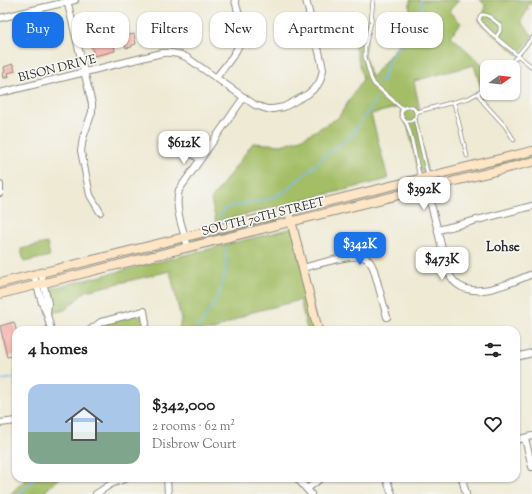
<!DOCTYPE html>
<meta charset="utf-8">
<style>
:root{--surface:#fff;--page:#f6f6f6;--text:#222;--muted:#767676;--accent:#1a73e8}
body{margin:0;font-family:"Sorts Mill Goudy",serif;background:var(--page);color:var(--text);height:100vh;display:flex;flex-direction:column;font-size:15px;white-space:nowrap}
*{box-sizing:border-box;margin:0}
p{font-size:13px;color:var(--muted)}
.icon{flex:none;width:22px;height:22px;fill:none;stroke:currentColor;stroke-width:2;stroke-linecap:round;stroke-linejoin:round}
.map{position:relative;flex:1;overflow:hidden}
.side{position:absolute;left:12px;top:326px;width:508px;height:156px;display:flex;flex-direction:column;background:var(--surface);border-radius:12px;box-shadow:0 1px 3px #0004}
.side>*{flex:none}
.hud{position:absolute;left:12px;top:12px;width:508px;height:36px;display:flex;gap:8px}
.needle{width:26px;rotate:76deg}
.tools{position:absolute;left:480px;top:60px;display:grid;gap:8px}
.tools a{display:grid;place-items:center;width:40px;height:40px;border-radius:8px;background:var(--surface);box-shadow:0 1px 3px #0004;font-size:20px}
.price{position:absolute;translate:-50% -34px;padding:0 9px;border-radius:8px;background:#fff;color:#222;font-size:13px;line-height:26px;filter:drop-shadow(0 1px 2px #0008)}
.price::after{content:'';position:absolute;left:50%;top:24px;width:12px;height:9px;margin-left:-6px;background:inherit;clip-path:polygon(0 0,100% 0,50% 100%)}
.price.active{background:var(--accent);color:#fff}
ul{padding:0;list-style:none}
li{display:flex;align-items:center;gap:12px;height:100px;padding:0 16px}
li span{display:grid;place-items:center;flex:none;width:112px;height:80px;border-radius:12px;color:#555}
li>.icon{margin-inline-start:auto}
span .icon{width:48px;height:48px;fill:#fffc;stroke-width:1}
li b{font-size:17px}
h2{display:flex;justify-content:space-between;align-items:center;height:48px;padding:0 16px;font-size:17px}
.pill{padding:0 14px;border-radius:12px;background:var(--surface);box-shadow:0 1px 3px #0004;font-size:14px;line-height:36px}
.pill.active{background:var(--accent);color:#fff}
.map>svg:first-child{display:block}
.green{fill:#a3be65;stroke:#677448}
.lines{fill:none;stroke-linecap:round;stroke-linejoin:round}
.stream{stroke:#7dbbf0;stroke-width:1.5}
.building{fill:#f5aea7}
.lane-casing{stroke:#8c8a80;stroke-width:4.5}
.street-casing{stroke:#8c8a80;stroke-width:8}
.secondary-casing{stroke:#8c8a80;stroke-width:10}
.lane{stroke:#fff;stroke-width:3}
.street{stroke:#fff;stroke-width:6}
.secondary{stroke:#fde5c5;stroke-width:8}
.labels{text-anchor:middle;stroke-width:3.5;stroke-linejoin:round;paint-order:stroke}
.street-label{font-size:12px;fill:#2b2b2b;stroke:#f6f6f2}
.neighbourhood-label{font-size:13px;font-weight:bold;fill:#2b2b2b;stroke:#f6f6f2}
</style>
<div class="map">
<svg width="532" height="494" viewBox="0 0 532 494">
<rect width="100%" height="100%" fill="#f6f6f2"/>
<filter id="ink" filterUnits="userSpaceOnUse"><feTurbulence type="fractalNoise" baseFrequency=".025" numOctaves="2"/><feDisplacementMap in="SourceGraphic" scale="8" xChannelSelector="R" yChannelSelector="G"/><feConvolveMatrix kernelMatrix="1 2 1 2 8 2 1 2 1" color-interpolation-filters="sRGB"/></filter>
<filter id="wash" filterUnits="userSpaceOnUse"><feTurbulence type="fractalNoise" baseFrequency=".012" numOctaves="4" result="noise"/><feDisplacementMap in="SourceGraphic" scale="16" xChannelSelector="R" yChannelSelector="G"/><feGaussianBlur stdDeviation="0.9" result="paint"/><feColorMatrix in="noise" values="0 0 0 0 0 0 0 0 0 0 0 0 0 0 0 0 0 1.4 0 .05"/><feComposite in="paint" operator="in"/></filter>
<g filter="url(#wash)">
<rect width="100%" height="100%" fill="#eeead4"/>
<path class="green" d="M410,0H459L449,11L461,23L451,36L487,69V88L482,92L474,65L414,81L420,111L417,112L416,117L427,170L419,172L408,127L402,117V110L400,107L371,114L388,179L216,222L211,200L253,143L281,145L301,139L338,118L363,79L352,35L367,38L364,53L371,78L409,32Z
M480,0H532V3L527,6L528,9L521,21L532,35V38L518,55L480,23L478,20L484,14L485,5Z
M532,155V158L481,170L500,163Z
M274,219H281L282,220L203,240H195V239Z
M293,228L318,330H307L300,300L249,313L214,330H179L181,319L170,271L86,291L65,310L47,314L45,290Z
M47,243L50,256L24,262L21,249Z
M144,311V330H90L93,327Z
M27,478H60L42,494H10Z"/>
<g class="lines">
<path class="stream" d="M383,81C384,74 386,67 389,60C405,33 423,39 421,0
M377,82L383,79
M221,217L223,211L228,207L237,205L269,199L286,191L325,156L351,136L373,104L376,98
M196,330C216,303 230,282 225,247
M0,380L16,378
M19,494L36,478"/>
</g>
<g id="blocks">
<path class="building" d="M134,34L136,44L132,45V47L126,48L125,43L114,46L115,51L94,56L90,40L99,37L100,41Z
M13,64L15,71L8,73L9,77L4,78L3,73L5,72L4,67Z
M14,322L16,329V355L7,357L0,326Z"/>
</g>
</g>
<g filter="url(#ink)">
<use href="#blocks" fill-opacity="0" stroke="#8c8a80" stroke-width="1"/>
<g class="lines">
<defs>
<path id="lane" d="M373,0L371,22L365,47V57L371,78L374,84L403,109
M496,37L500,31V25C494,21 488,13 481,15L479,19C480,27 523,59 532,67
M508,67L532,38
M478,94L484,103L505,126L514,140
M454,103L467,156
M416,112L469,98L487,88
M415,119L428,176
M405,121H411L416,117V112L413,107C408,106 402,107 401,113C401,118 405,120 407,124C413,139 416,162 420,178"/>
<path id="street" d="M67,0L92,104V112L83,138L81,151L90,195L100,212
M0,18L75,0
M216,78C226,64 242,49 242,31C242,21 237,10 235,0
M0,93L162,53C171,52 178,53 186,57L255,105L267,109H273L284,107L308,94L317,86L320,81L323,70L322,64L306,0
M163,142C178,144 188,151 200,159
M428,177C427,197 435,217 439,236C442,248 445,267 451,277C467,304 511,283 532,274
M0,185V193
M438,230L532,206
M188,247C183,229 174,209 179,190L244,97
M302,268C315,265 355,252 365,258C370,260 372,265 374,270L387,317
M41,273L48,303L47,314
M34,275L42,303L47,314L51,330
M90,330L101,322L144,311L146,323L144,330
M516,357L532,353
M0,423L16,421
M525,438L532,467
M516,440L532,436
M167,478L168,494
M297,478L311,494
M386,478L392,494
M462,478L466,494
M307,489L321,478
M96,494L111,484L127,478"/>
<path id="secondary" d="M290,216L318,330
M0,283L532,151
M0,294L532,162"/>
</defs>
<use href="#lane" class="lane-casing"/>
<use href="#street" class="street-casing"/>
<use href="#secondary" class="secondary-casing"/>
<use href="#lane" class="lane"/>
<use href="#street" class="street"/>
<use href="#secondary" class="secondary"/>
</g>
</g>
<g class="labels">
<g class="street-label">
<text transform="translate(57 68) rotate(-14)" y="4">BISON DRIVE</text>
<text transform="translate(263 216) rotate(-14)" y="4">SOUTH 70TH STREET</text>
</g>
<g class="neighbourhood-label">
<text x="503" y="251">Lohse</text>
</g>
</g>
</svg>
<div class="tools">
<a><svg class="needle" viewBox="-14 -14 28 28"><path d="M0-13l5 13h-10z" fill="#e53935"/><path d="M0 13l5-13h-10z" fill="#767676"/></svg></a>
</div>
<b class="price" style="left:184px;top:165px">$612K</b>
<b class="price" style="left:424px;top:211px">$392K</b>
<b class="price active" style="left:360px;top:266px">$342K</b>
<b class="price" style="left:442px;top:281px">$473K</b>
<div class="hud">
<a class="pill active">Buy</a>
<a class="pill">Rent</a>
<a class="pill">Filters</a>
<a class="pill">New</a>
<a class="pill">Apartment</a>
<a class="pill">House</a>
</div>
<section class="side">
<h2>4 homes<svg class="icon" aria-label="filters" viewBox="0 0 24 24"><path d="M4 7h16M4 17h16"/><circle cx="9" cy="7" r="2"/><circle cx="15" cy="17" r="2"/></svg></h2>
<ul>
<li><span style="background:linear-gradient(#a9c7e8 60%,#7fa58c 0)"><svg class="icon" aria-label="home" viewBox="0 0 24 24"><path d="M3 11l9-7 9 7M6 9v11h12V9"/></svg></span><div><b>$342,000</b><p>2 rooms · 62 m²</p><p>Disbrow Court</p></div><svg class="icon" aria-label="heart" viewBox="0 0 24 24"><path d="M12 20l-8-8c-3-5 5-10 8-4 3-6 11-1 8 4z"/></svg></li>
</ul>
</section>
</div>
